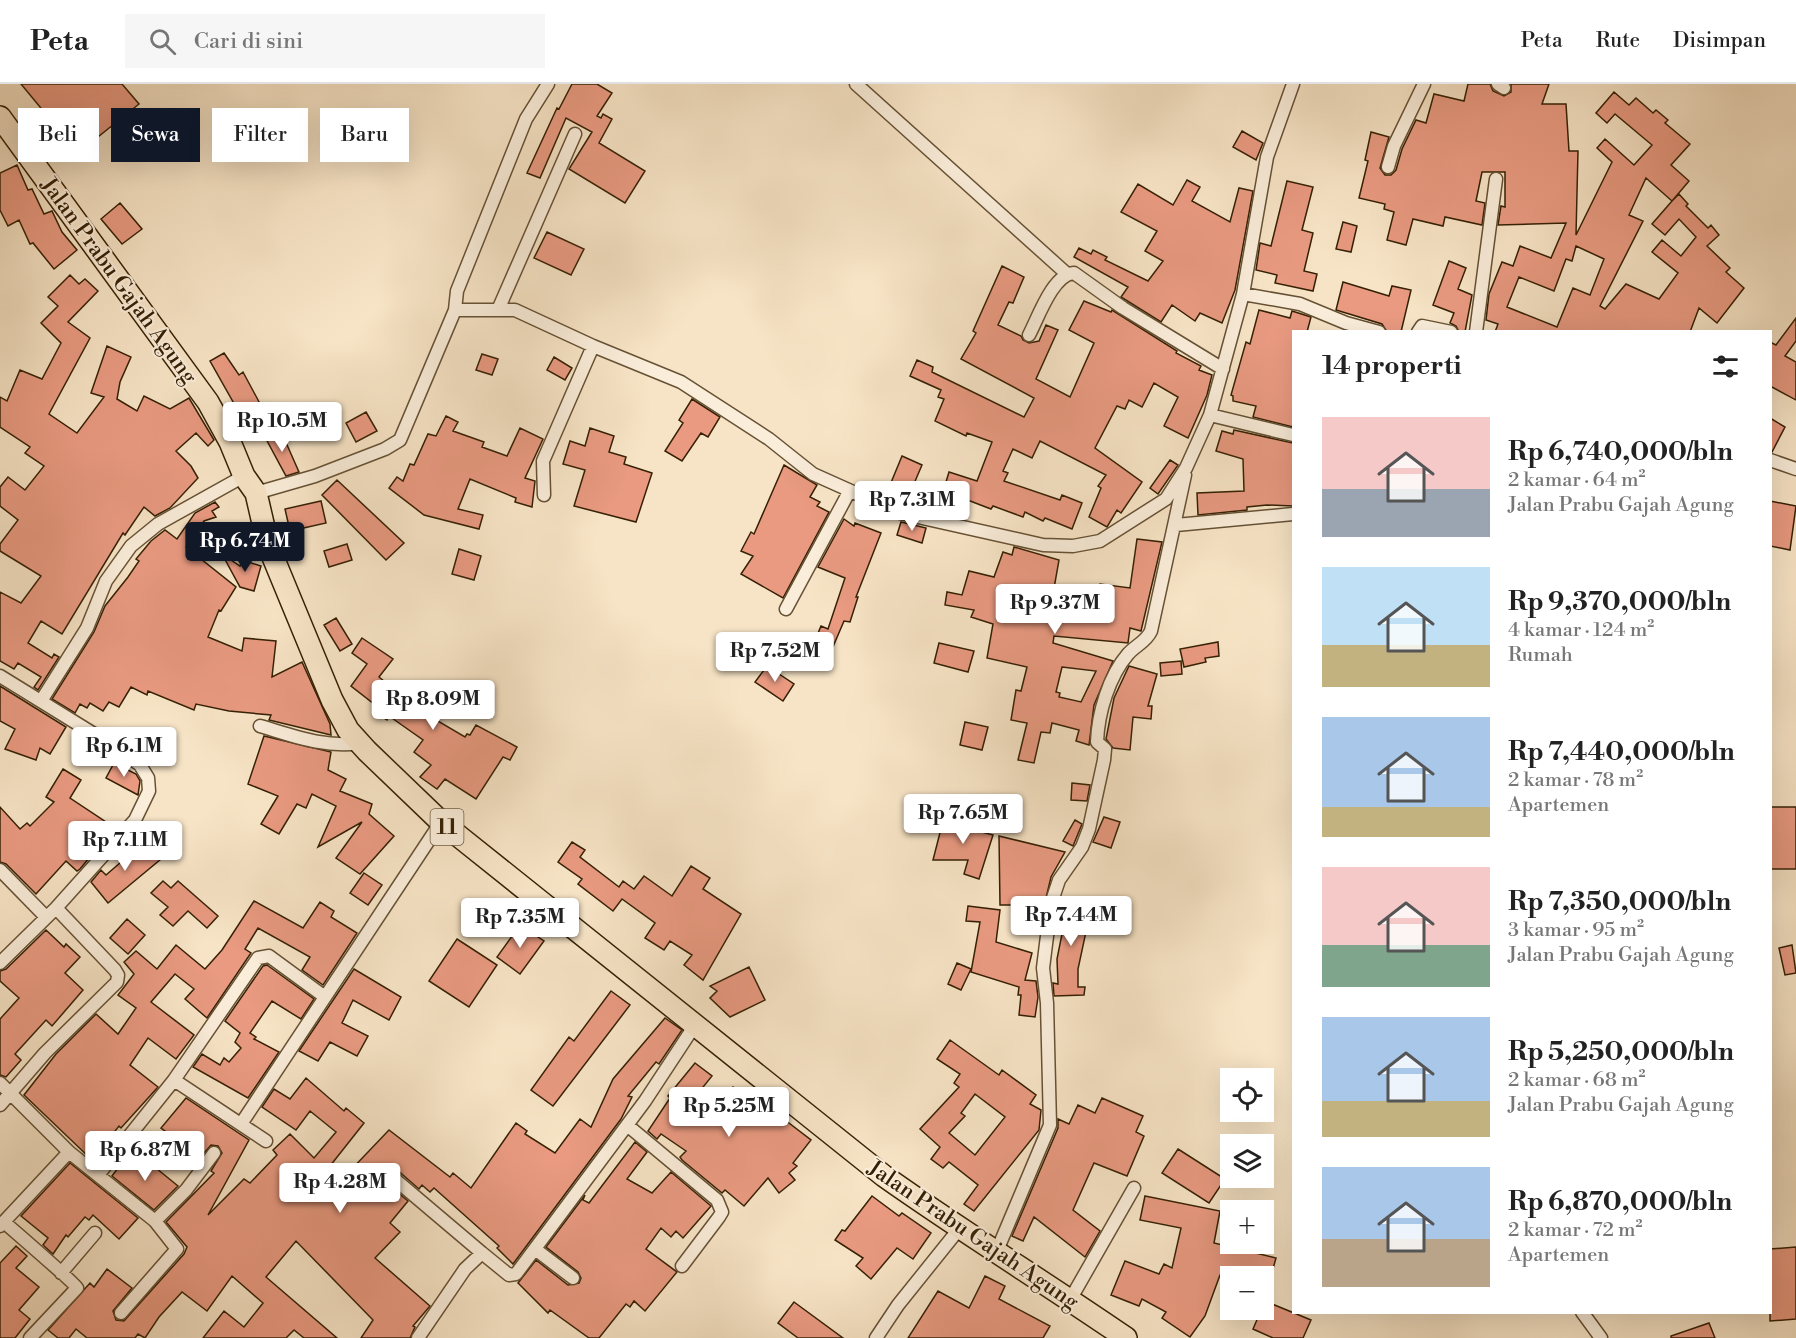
<!DOCTYPE html>
<html lang="id">
<meta charset="utf-8">
<style>
:root{--surface:#fff;--page:#f6f6f6;--text:#222;--muted:#767676;--line:#e0e0e0;--accent:#111827}
body{margin:0;font-family:"Libre Bodoni",serif;background:var(--page);color:var(--text);height:100vh;display:flex;flex-direction:column;font-size:22px;white-space:nowrap}
*{box-sizing:border-box;margin:0}
p{font-size:20px;color:var(--muted)}
.icon{flex:none;width:33px;height:33px;fill:none;stroke:currentColor;stroke-width:2;stroke-linecap:round;stroke-linejoin:round}
.map{position:relative;flex:1;overflow:hidden}
.details{position:absolute;left:1292px;top:246px;width:480px;height:984px;display:flex;flex-direction:column;background:var(--surface);border-radius:0px;box-shadow:0 6px 24px #0002}
.details>*{flex:none}
.top-card{position:absolute;left:18px;top:24px;width:570px;height:54px;display:flex;gap:12px}
.buttons{position:absolute;left:1220px;top:984px;display:grid;gap:12px}
.buttons a{display:grid;place-items:center;width:54px;height:54px;border-radius:0px;background:var(--surface);box-shadow:0 6px 24px #0002;font-size:30px}
.price{position:absolute;translate:-50% -51px;padding:0 14px;border-radius:6px;background:#fff;color:#222;font-size:20px;line-height:39px;filter:drop-shadow(0 2px 3px #0008)}
.price::after{content:'';position:absolute;left:50%;top:36px;width:18px;height:14px;margin-left:-9px;background:inherit;clip-path:polygon(0 0,100% 0,50% 100%)}
.price.current{background:var(--accent);color:#fff}
ul{padding:0;list-style:none}
li{display:flex;align-items:center;gap:18px;height:150px;padding:0 30px}
li span{display:grid;place-items:center;flex:none;width:168px;height:120px;border-radius:0px;color:#555}
li>.icon{margin-inline-start:auto}
span .icon{width:72px;height:72px;fill:#fffc;stroke-width:1}
li b{font-size:26px}
h2{display:flex;justify-content:space-between;align-items:center;height:72px;padding:0 30px;font-size:26px}
.pill{padding:0 21px;border-radius:0px;background:var(--surface);box-shadow:0 6px 24px #0002;font-size:21px;line-height:54px}
.pill.current{background:var(--accent);color:#fff}
header{display:flex;align-items:center;gap:36px;box-sizing:border-box;height:84px;padding:0 30px;background:var(--surface);border-bottom:2px solid var(--line)}
header strong{font-size:28px}
nav{display:flex;gap:33px;margin-inline-start:auto;font-size:21px}
.search{width:420px;height:54px;background:var(--page);display:flex;align-items:center;gap:15px;box-sizing:border-box;padding:0 21px;border-radius:0px;color:var(--muted);font-size:22px}
.map>svg:first-child{display:block}
.building{fill:#e99a81;stroke:#352004;stroke-width:1.5;fill-rule:evenodd}
.lines{fill:none;stroke-linecap:round;stroke-linejoin:round}
.minor-casing{stroke:#665134;stroke-width:15}
.trunk-casing{stroke:#352004;stroke-width:24}
.minor{stroke:#faedda;stroke-width:12}
.trunk{stroke:#f7e4c6;stroke-width:21}
.labels{text-anchor:middle;stroke-width:4.5;stroke-linejoin:round;paint-order:stroke}
.shield{fill:#faedda;stroke:#705e44;stroke-width:1.5}
.shield-label{font-size:21px;font-weight:bold;fill:#352004}
.street-label{font-size:22px;fill:#352004;stroke:#faedda}
</style>
<header>
<strong>Peta</strong>
<div class="search"><svg class="icon" aria-label="search" viewBox="0 0 24 24"><circle cx="10" cy="10" r="6"/><path d="M15 15l6 6"/></svg>Cari di sini</div>
<nav><a>Peta</a><a>Rute</a><a>Disimpan</a></nav>
</header>
<div class="map">
<svg width="1796" height="1254" viewBox="0 0 1796 1254">
<rect width="100%" height="100%" fill="#f7e4c6"/>
<filter id="stains"><feTurbulence type="fractalNoise" baseFrequency=".00333" numOctaves="4"/><feColorMatrix values="0 0 0 0 .2 0 0 0 0 .09 0 0 0 0 .02 0 0 0 .5 -.17"/></filter>
<radialGradient id="worn" r=".72"><stop offset=".6" stop-color="#630" stop-opacity="0"/><stop offset="1" stop-color="#630" stop-opacity=".3"/></radialGradient>
<path class="building" d="M21,0H122L139,20L78,69Z
M572,0H597L612,9L597,32L601,34L603,30L612,35L599,59L645,87L625,119L569,85L592,48L566,34L540,94L527,89L557,24L559,25Z
M1468,0H1490L1493,7L1504,12L1511,8V0H1549L1542,20H1566L1569,67H1578L1576,151L1612,78L1597,64L1605,55L1634,81L1652,61L1615,30L1607,39L1596,29L1614,8L1629,21L1636,14L1653,29L1656,26L1668,36L1665,39L1690,60L1671,81L1689,97L1672,117L1679,110L1688,120L1686,122L1708,144L1711,141L1719,151L1707,162L1730,184L1726,188L1744,204L1717,239L1699,224L1690,248H1495L1498,240L1486,236L1489,210L1502,178L1513,182L1520,162L1551,174L1566,139L1498,141L1501,122L1505,123V88H1482L1476,117L1485,119L1482,141L1445,133L1443,142L1413,135L1406,161L1387,156L1394,128L1384,125L1385,120L1359,114L1368,77L1365,76L1371,48L1389,53L1380,84L1385,91H1391L1396,86L1402,65L1416,36L1426,39L1434,10L1464,17ZM1646,94L1672,117L1652,140L1665,151L1679,135L1696,153L1681,172L1662,156L1652,168L1678,189L1659,215L1626,200L1605,225L1600,222L1643,137L1629,131ZM1576,162L1604,175L1590,211L1573,204L1557,243L1507,223L1519,193L1554,207L1566,175L1572,177Z
M1242,47L1263,59L1256,76L1233,63Z
M17,81L28,106L32,105L44,130L52,127L62,148L77,166L54,185L33,159L30,160L19,136L8,142L0,126V89Z
M1187,96L1200,103L1192,117L1230,138L1239,104L1253,107L1235,206L1222,239L1200,229L1195,237L1172,221L1161,238L1121,213L1128,203L1074,173L1079,164L1091,170L1093,166L1107,173L1105,176L1148,197L1163,177L1145,167L1157,147L1121,128L1138,100L1173,121Z
M1287,97L1313,103L1302,146L1313,149L1304,187L1317,190L1313,207L1275,199L1277,191L1256,186L1260,159L1271,162Z
M120,119L142,145L122,160L101,135Z
M1343,138L1357,142L1351,168L1336,165Z
M547,148L584,165L571,191L534,174Z
M1449,177L1466,184L1458,205L1472,211L1465,248H1459L1456,242L1450,239L1454,229L1433,221Z
M1002,182L1024,193L1013,219L1009,218L998,241L1021,252L1023,256L1029,259L1039,257L1046,241L1058,246L1036,295L1070,313L1094,259L1069,246L1084,217L1111,228L1112,226L1177,267L1176,269L1201,282L1199,286L1212,291L1207,311L1188,354L1164,342L1178,313L1154,299L1142,323L1129,316L1125,325L1117,322L1095,364L1142,398L1121,429L1117,426L1107,443L1089,433L1101,404L1098,402L1106,391L1040,357L1032,374L1013,365L1003,387L1008,389L1004,397L1060,416L1062,411L1082,419L1072,445L1045,434L1043,437L1025,428L1023,433L993,422L991,425L965,415L961,433L937,428L949,388L977,397L992,358L967,349L966,352L935,337L944,315L938,313L941,306L910,292L917,276L933,283L932,288L1024,333L1034,314L961,275L976,249L973,247Z
M70,191L79,200L85,195L98,207L68,238L90,254L49,330L77,349L104,313L91,309L107,262L131,273L120,298L117,315L137,327L144,312L170,325L189,314L214,356L208,362L196,349L176,367L191,382L198,394L170,424L155,432L144,423L125,451L123,449L62,550L41,537L28,559L52,574L54,570L59,573L38,606L34,603L41,593L18,579L14,585L0,577V508L21,519L41,492L0,467V460L18,436L0,422V403L8,393L25,406L44,382L25,369L30,363L0,343V313L7,317L20,286L42,295L61,259L41,239L58,222L48,213Z
M1343,198L1389,212L1392,202L1411,206L1401,248H1387L1382,240L1336,226Z
M1259,226L1290,234L1292,227L1311,233L1307,248H1293V343L1253,333L1256,322L1233,317V312L1231,311L1246,258L1250,260Z
M1796,234V257L1785,272L1796,278V316L1770,302V258L1776,261Z
M224,269L239,291L243,288L273,344L257,352L241,321L236,323L210,277Z
M482,270L498,275L492,291L476,286Z
M554,273L572,284L565,296L547,286Z
M692,315L720,333L708,353L701,349L682,377L665,367L683,339L679,336Z
M366,328L377,347L356,358L346,339Z
M446,332L458,338L453,347L484,358L482,363L507,372L520,344L543,355L525,394L535,397L532,423L515,418L516,414L470,395L458,425L483,431L479,445L424,431L389,404L397,393L403,397L410,380L414,381L428,350L436,352Z
M1770,334L1785,343L1772,368H1770Z
M590,344L614,352L609,368L626,373L624,380L652,389L636,438L574,422L585,386L563,380L570,357L585,362Z
M280,345L299,388L286,392L265,353Z
M1234,346L1293,359V422L1267,421L1247,423V426L1198,431L1197,409L1244,407L1243,375L1216,367L1222,347L1233,350Z
M902,372L922,381L910,409L890,401Z
M1170,376L1178,381L1158,410L1150,404Z
M784,381L817,401L810,413L820,418L817,422L829,428L783,514L741,490L753,472L741,467L751,448L754,450Z
M337,396L404,459L386,476L322,411Z
M321,417L326,439L290,447L285,425Z
M1770,417L1796,422L1790,466L1770,462Z
M215,418L219,423L212,427L216,433L204,437L186,463L236,503L221,527L219,526L208,553L242,567L244,554L276,557L272,593L302,578L330,640L331,651L269,636L271,631L229,627L196,620L194,626L148,607L147,611L131,603L119,623L109,618L103,627L90,619L87,624L80,620L75,629L52,615L94,548L105,522L128,493L139,477L136,475L151,457L165,446L177,455L195,429Z
M844,435L854,442L855,439L881,449L856,513H858L850,538L844,537L829,572L821,569L824,557L816,554L821,542L828,545L845,494L818,483Z
M901,438L926,444L922,459L897,451Z
M1137,455L1162,458L1141,547L1130,544L1128,559L1054,552L1053,559L1113,577L1094,621L1089,661L1076,657L1079,646L1052,639L1050,649L1041,648L1034,679L1018,676L1027,639L1011,636L1016,606L1021,607L1027,583L987,574L993,540L971,533L974,526L945,521L947,508L962,511L969,487L994,493L1003,468L1012,471L1014,463L1059,476L1053,510L1098,515L1100,500L1130,504ZM1062,583L1096,587L1081,618L1059,613L1060,609L1056,608Z
M347,460L352,476L329,483L324,467Z
M459,465L481,472L474,496L452,490Z
M222,470L240,482L242,476L261,482L254,507L240,503Z
M336,534L352,560L340,567L324,541Z
M362,554L393,575L379,593L419,626L465,653L467,650L470,651L476,641L517,663L510,676L503,673L476,715L445,695L437,705L420,693L431,681L414,668L423,656L389,632L387,636L376,629L379,624L351,602L367,580L352,569Z
M1218,558L1219,572L1205,574L1206,578L1184,583L1180,565Z
M939,559L974,567L968,588L934,579Z
M1181,577L1182,590L1161,592L1160,579Z
M767,582L794,600L783,617L755,598Z
M1129,582L1157,590L1148,622H1152L1151,635L1133,633L1130,666L1113,664L1106,655L1114,614Z
M0,602L66,643L50,670L40,664L36,676L5,665L15,645L0,637Z
M965,638L988,643L982,666L960,661Z
M264,652L331,668L328,686L346,695L340,707L372,720L369,730L394,752L360,790L336,774L362,738L318,763L336,722L312,710L306,724L297,720L279,750L261,740L278,712L248,700Z
M114,679L136,690L140,697L138,711L106,694Z
M63,685L81,696L70,714L106,738L85,770L89,774L80,785L77,787L66,777L36,810L6,780L0,778V723L20,745L27,739L30,742L54,718L46,713Z
M1072,699L1090,701L1087,717L1071,716Z
M1770,723H1796V785H1770Z
M944,733L980,741L978,747L993,751L979,795L964,790L968,776H933Z
M1104,733L1120,738L1111,764L1093,758Z
M1075,736L1082,740L1073,762L1063,757Z
M999,752L1065,768L1051,793L1041,835L1027,832L1030,821H1000Z
M138,757L161,775L108,819L91,798L101,786L106,791L121,778Z
M572,758L585,766L580,773L619,803L623,797L634,805L644,792L672,812L691,782L710,794L703,805L741,830L703,896L684,881L692,871L670,857L664,866L645,854L655,839L622,815L613,827L578,800L582,795L558,778Z
M364,789L382,801L368,821L350,809Z
M163,797L171,804L178,797L218,832L207,844L188,827L173,842L160,831L168,823L151,809Z
M1062,815L1083,817L1082,828L1090,829L1078,885V903H1085L1084,911L1054,912L1053,899L1058,900L1057,875L1063,845H1058L1057,839Z
M254,817L303,844L320,818L334,827L331,833L357,849L323,901L302,886L310,873L258,844L245,865L251,869L207,934L185,915L194,905L175,890L151,918L194,951L176,975L148,954L130,981L158,1003L121,1044L119,1042L92,1076L24,1011L56,970L96,930L118,950L136,924L118,911L134,890L124,878L136,867L157,885L176,861L205,885L222,866Z
M968,822L1000,826L996,858L1032,869L1025,896L1036,897L1038,913L1035,933L1019,931L1021,911H1018L1019,903L971,888L980,838L966,837Z
M127,835L145,851L128,870L110,854Z
M520,841L544,857L520,890L497,873Z
M46,846L64,863L66,860L80,873L65,889L83,906L52,942L46,936L15,970L21,976L6,993L0,991V935L19,914L0,897V887L6,885Z
M457,855L497,881L469,923L429,897Z
M1792,861L1796,889L1785,891L1779,864Z
M957,879L971,885L961,906L948,900Z
M267,881L314,915L301,935L272,917L250,949L256,953L254,955L279,968L248,1014L193,983L202,970L220,981L224,974L229,978L241,964L235,958L240,949L225,937L263,882Z
M749,883L765,916L730,933L710,914L717,907L710,902Z
M354,885L401,913L389,936L353,916L342,939L368,952L357,972L330,958L318,977L299,967Z
M611,907L630,921L553,1022L531,1006L569,953L574,957Z
M665,934L682,946L659,980L656,978L628,1012L632,1013L621,1035L513,1180L497,1164L499,1162L434,1104L430,1108L422,1101L419,1105L396,1085L389,1084L384,1087L385,1098L408,1117L390,1139L400,1148L375,1174L430,1222L413,1242L415,1243L410,1254H361L373,1236L296,1157L266,1193L337,1254H304L294,1246L286,1254H203L224,1227L244,1243L263,1219L232,1192L207,1227L182,1208L159,1233L145,1254L138,1250L135,1254H87L76,1245L69,1254H58L48,1246L90,1199L94,1203L107,1185L132,1204L113,1227L116,1236L124,1237L184,1170L187,1163L166,1138L214,1089L211,1087L222,1069L218,1062L211,1061L197,1077L173,1060L176,1055L161,1044L186,1014L249,1056L208,1131L244,1095L250,1099L277,1071L273,1066L290,1050L314,1074L336,1048L310,1027L296,1046L262,1023L274,1005L290,1015L306,994L344,1027L346,1024L364,1039L315,1101L327,1111L389,1046L450,1093L453,1089L471,1104L516,1039L527,1047L525,1050L555,1069L580,1035L591,1043L613,995Z
M950,956L999,991L1002,986L1036,1011L1030,1020L1041,1026L1039,1046L974,1127L964,1120L978,1101L949,1078L943,1084L931,1075L940,1063L920,1045L959,1003L954,999L960,990L937,975ZM975,1010L1005,1033L975,1071L949,1049L965,1032L961,1029Z
M695,979L712,992L699,1008L720,1024L733,1003L763,1021L761,1025L782,1040L785,1036L811,1056L793,1079L797,1082L789,1089L795,1096L779,1109L768,1094L744,1122L725,1106L722,1109L682,1076L680,1073L686,1067L661,1050L657,1055L648,1047L670,1014L668,1012Z
M1102,1014L1143,1032L1136,1048L1144,1052L1127,1092L1094,1079L1073,1126L1100,1147L1085,1173L1034,1133L1023,1157L1012,1152L1058,1044V1035L1069,1040L1078,1021L1095,1029Z
M635,1058L647,1068L627,1095L652,1109L671,1088L711,1122L683,1154L676,1147L671,1153L661,1144L646,1165L677,1188L645,1227L634,1217L630,1223L626,1220L599,1254H589L550,1226L548,1229L518,1199L536,1176L568,1201L579,1199L581,1194L578,1188L546,1163L585,1111L583,1116L589,1119Z
M1178,1065L1225,1095L1209,1119L1162,1089Z
M128,1071L147,1085L151,1080L178,1102L154,1126L112,1092Z
M70,1079L138,1134L119,1155L93,1131L89,1136L85,1133L68,1153L66,1151L53,1170L43,1161L48,1154L21,1132Z
M872,1112L899,1132L902,1129L931,1149L913,1175L897,1164L871,1195L856,1182L863,1174L835,1156L842,1146L845,1147Z
M1145,1112L1220,1127L1214,1159L1276,1174L1271,1192L1220,1191L1205,1232L1190,1253L1162,1234L1166,1228L1142,1215L1139,1222L1111,1211L1125,1177L1159,1190L1164,1180L1172,1184L1181,1144L1140,1136Z
M16,1162L27,1172L16,1184L39,1203L19,1226L30,1235L15,1254H0V1179Z
M1796,1163V1235L1770,1237V1165Z
M985,1192L1005,1202L999,1215L1050,1242L1043,1254H908L938,1207L969,1224Z
M1265,1217L1311,1236L1303,1254H1273L1253,1245Z
M794,1218L843,1254H798L778,1239Z
M1709,1239L1715,1254H1671V1252Z"/>
<g class="lines">
<defs>
<path id="minor" d="M856,0L1067,190
M1498,0L1504,4
M1388,83L1394,62L1424,0
M1243,210L1267,73L1293,0
M455,226L457,207L526,35L548,0
M498,226L575,50
M1418,248L1422,242L1451,248
M1476,248L1496,95
M1029,251C1038,234 1053,190 1074,189L1123,224L1223,285
M1210,331L1293,351
M1770,376L1796,385
M256,409L315,392L385,365L400,356L455,226H515L593,262L681,298L769,355L813,390L900,429L1043,461L1073,462L1100,457L1166,415L1186,384L1210,331L1243,210L1300,220L1346,239L1379,248
M544,411L543,377L593,262
M1176,441L1293,430
M786,525L849,408
M0,592L115,663L140,681L148,694L149,707L135,736L56,824L0,879
M41,617L87,544L106,497L131,462L158,440L244,392
M260,642C294,652 324,664 360,659
M0,786L46,833
M0,999L69,1068L155,1137L177,1165L121,1229
M0,1021L45,969L117,898L118,891L115,886L56,824
M241,1040L441,738
M627,1041L717,1116L722,1128L719,1133L682,1182
M266,1057L174,996L258,874L269,872L325,913
M98,1091L174,996
M391,1092L482,1169
M155,1137L186,1106L214,1069
M4,1138C14,1147 75,1199 77,1204L30,1254
M0,1142L69,1068
M535,1165L573,1194
M996,1169L1050,1041L1047,919L1043,884L1051,820L1059,796L1082,763L1089,745L1104,676L1105,665L1097,658C1098,629 1109,592 1128,570C1136,561 1146,558 1151,547L1185,391
M61,1189L95,1149
M1070,1216L1134,1104
M1582,1228L1601,1254
M418,1254L465,1185L482,1169L509,1191L516,1190L645,1017L695,941
M876,1254L898,1221L959,1145"/>
<path id="trunk" d="M0,33L208,318L230,358L244,392L256,409L268,461L332,616L348,646L367,667L441,738L884,1092C963,1148 1046,1199 1126,1254"/>
</defs>
<use href="#minor" class="minor-casing"/>
<use href="#trunk" class="trunk-casing"/>
<use href="#minor" class="minor"/>
<use href="#trunk" class="trunk"/>
</g>
<g class="labels">
<rect class="shield" x="430.5" y="725" width="33" height="36" rx="4.5"/>
<g class="shield-label">
<text x="447" y="750">11</text>
</g>
<g class="street-label">
<text transform="translate(120 196) rotate(54)" y="8">Jalan Prabu Gajah Agung</text>
<text transform="translate(974 1150) rotate(34)" y="8">Jalan Prabu Gajah Agung</text>
</g>
</g>
<rect width="100%" height="100%" filter="url(#stains)"/>
<rect width="100%" height="100%" fill="url(#worn)"/>
</svg>
<div class="buttons">
<a><svg class="icon" aria-label="locate" viewBox="0 0 24 24"><circle cx="12" cy="12" r="6"/><path d="M12 2v4M12 18v4M2 12h4M18 12h4"/></svg></a>
<a><svg class="icon" aria-label="layers" viewBox="0 0 24 24"><path d="M12 4l9 5-9 5-9-5zM3 14l9 5 9-5"/></svg></a>
<a>+</a>
<a>−</a>
</div>
<b class="price" style="left:282px;top:369px">Rp 10.5M</b>
<b class="price" style="left:912px;top:448px">Rp 7.31M</b>
<b class="price current" style="left:245px;top:489px">Rp 6.74M</b>
<b class="price" style="left:1055px;top:551px">Rp 9.37M</b>
<b class="price" style="left:775px;top:599px">Rp 7.52M</b>
<b class="price" style="left:433px;top:647px">Rp 8.09M</b>
<b class="price" style="left:124px;top:694px">Rp 6.1M</b>
<b class="price" style="left:963px;top:761px">Rp 7.65M</b>
<b class="price" style="left:125px;top:788px">Rp 7.11M</b>
<b class="price" style="left:1071px;top:863px">Rp 7.44M</b>
<b class="price" style="left:520px;top:865px">Rp 7.35M</b>
<b class="price" style="left:729px;top:1054px">Rp 5.25M</b>
<b class="price" style="left:145px;top:1098px">Rp 6.87M</b>
<b class="price" style="left:340px;top:1130px">Rp 4.28M</b>
<div class="top-card">
<a class="pill">Beli</a>
<a class="pill current">Sewa</a>
<a class="pill">Filter</a>
<a class="pill">Baru</a>
</div>
<section class="details">
<h2>14 properti<svg class="icon" aria-label="filters" viewBox="0 0 24 24"><path d="M4 7h16M4 17h16"/><circle cx="9" cy="7" r="2"/><circle cx="15" cy="17" r="2"/></svg></h2>
<ul>
<li><span style="background:linear-gradient(#f6c9c9 60%,#9aa5b1 0)"><svg class="icon" aria-label="home" viewBox="0 0 24 24"><path d="M3 11l9-7 9 7M6 9v11h12V9"/></svg></span><div><b>Rp 6,740,000/bln</b><p>2 kamar · 64 m²</p><p>Jalan Prabu Gajah Agung</p></div></li>
<li><span style="background:linear-gradient(#bfe0f5 65%,#c2b280 0)"><svg class="icon" aria-label="home" viewBox="0 0 24 24"><path d="M3 11l9-7 9 7M6 9v11h12V9"/></svg></span><div><b>Rp 9,370,000/bln</b><p>4 kamar · 124 m²</p><p>Rumah</p></div></li>
<li><span style="background:linear-gradient(#a9c7e8 75%,#c2b280 0)"><svg class="icon" aria-label="home" viewBox="0 0 24 24"><path d="M3 11l9-7 9 7M6 9v11h12V9"/></svg></span><div><b>Rp 7,440,000/bln</b><p>2 kamar · 78 m²</p><p>Apartemen</p></div></li>
<li><span style="background:linear-gradient(#f6c9c9 65%,#7fa58c 0)"><svg class="icon" aria-label="home" viewBox="0 0 24 24"><path d="M3 11l9-7 9 7M6 9v11h12V9"/></svg></span><div><b>Rp 7,350,000/bln</b><p>3 kamar · 95 m²</p><p>Jalan Prabu Gajah Agung</p></div></li>
<li><span style="background:linear-gradient(#a9c7e8 70%,#c2b280 0)"><svg class="icon" aria-label="home" viewBox="0 0 24 24"><path d="M3 11l9-7 9 7M6 9v11h12V9"/></svg></span><div><b>Rp 5,250,000/bln</b><p>2 kamar · 68 m²</p><p>Jalan Prabu Gajah Agung</p></div></li>
<li><span style="background:linear-gradient(#a9c7e8 60%,#b9a48a 0)"><svg class="icon" aria-label="home" viewBox="0 0 24 24"><path d="M3 11l9-7 9 7M6 9v11h12V9"/></svg></span><div><b>Rp 6,870,000/bln</b><p>2 kamar · 72 m²</p><p>Apartemen</p></div></li>
</ul>
</section>
</div>
